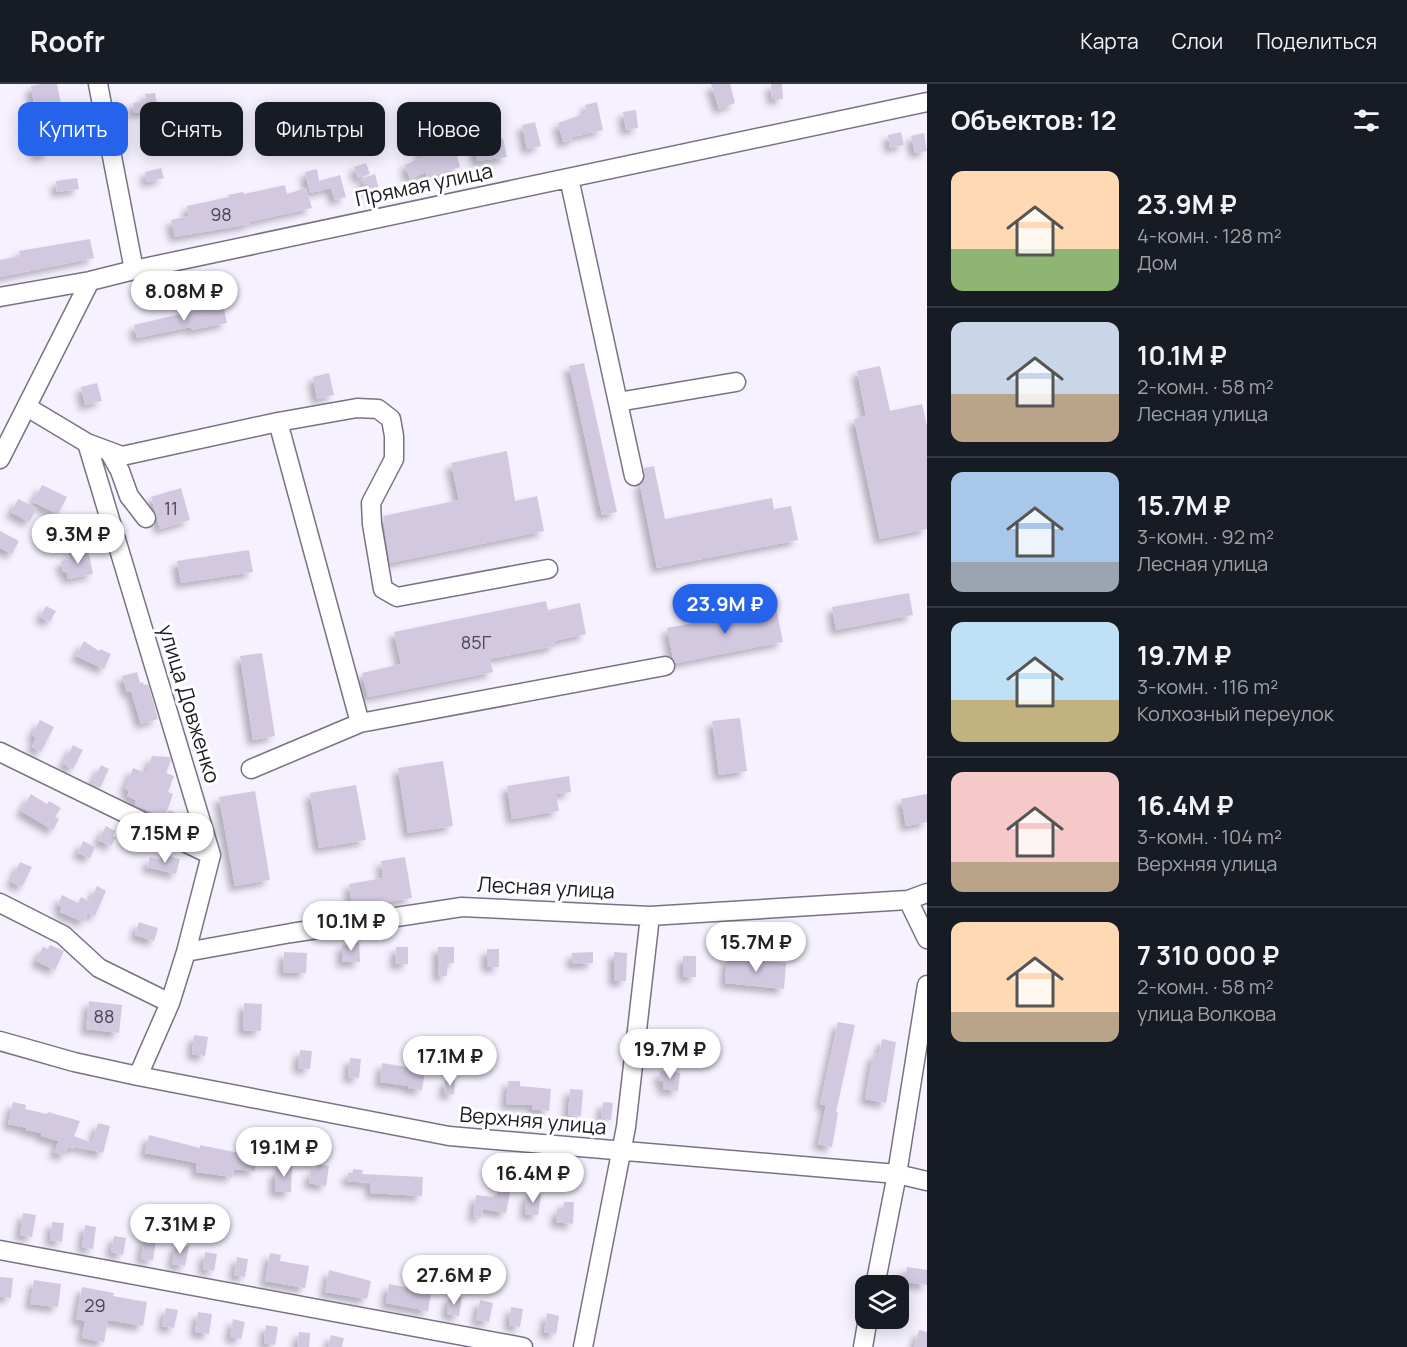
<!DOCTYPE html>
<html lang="ru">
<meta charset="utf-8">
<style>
:root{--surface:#171b24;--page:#20242c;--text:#f1f3f6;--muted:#9ea1a6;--line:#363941;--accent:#2563eb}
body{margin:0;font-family:Manrope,sans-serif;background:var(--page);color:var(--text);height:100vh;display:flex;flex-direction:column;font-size:22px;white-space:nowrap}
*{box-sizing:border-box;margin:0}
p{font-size:20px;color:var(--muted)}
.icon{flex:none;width:33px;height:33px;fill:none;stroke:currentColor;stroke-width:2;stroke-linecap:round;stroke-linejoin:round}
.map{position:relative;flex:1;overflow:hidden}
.details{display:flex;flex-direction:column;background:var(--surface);width:480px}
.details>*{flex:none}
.top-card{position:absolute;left:18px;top:18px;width:570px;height:54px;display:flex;gap:12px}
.fabs{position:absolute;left:855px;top:1191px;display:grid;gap:12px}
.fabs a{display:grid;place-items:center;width:54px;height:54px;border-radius:12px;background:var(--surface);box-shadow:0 3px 15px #0003;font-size:30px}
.price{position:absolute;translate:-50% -51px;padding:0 14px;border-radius:21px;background:#fff;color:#222;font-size:20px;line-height:39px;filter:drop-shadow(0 2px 3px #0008)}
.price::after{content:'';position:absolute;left:50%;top:36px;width:18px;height:14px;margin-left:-9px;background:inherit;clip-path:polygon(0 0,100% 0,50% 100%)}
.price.current{background:var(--accent);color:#fff}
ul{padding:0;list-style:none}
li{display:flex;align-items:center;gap:18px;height:150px;padding:0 24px}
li+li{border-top:2px solid var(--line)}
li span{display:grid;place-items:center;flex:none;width:168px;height:120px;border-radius:12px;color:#555}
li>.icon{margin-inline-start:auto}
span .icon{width:72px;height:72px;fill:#fffc;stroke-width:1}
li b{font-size:26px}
h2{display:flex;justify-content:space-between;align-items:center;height:72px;padding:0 24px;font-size:26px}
.pill{padding:0 21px;border-radius:12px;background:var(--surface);box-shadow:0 3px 15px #0003;font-size:21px;line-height:54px}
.pill.current{background:var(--accent);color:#fff}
header{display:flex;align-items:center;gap:36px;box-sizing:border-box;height:84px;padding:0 30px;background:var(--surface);border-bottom:2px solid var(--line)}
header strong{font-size:28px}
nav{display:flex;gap:33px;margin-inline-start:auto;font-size:21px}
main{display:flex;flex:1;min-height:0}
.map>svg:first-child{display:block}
.building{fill:#d2c9e0;filter:url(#shadow)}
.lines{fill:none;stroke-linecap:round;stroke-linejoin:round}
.minor-casing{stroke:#797185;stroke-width:21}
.minor{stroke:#fff;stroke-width:18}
.labels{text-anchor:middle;stroke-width:6;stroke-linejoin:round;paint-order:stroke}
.number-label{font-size:18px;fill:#4b4652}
.street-label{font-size:21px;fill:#1e1b23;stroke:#fff}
</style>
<header>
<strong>Roofr</strong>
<nav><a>Карта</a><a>Слои</a><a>Поделиться</a></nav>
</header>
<main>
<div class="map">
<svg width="927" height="1263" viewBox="0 0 927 1263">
<defs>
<filter id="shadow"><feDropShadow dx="-5.5" dy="5.5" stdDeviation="3" flood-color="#0004"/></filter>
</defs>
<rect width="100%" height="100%" fill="#f6f1ff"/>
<path class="building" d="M40,0H57L65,40L46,43L45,37L37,39L31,2Z
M711,0H730L735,19L719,25Z
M771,0H782L783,15H772Z
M155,9L158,26L134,29L133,19L146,17L145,10Z
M597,18L603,46L573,53V56L563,58L558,39L587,29L585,21Z
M636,26L638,44L626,46L623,28Z
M535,38L541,62L527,65L522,41Z
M482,48L484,57L503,54L507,73L477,77L473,49Z
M901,48L904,61L890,64L888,51Z
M924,49L927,67L915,69L911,52Z
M452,52L460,83L427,93L426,88L410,95L405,81L422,73L420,64L434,61L433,56Z
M48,58L50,69L37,72L35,60Z
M366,79L370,90L358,94L354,83Z
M161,84L164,94L147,98L145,88Z
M317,85L319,97L340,91L346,113L335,116L331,104L310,109L305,88Z
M375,90L379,105L367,108L363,94Z
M77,94L79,105L57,108L56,97Z
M285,101L287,110L306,104L312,124L249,138L250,140L175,153L171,136L189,132L187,122L229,113L228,111L243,108L244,110Z
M90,155L94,174L0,193V176L20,172L19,167Z
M223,220L227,239L191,246V243L137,254L134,241Z
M584,279L617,428L602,431L569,282Z
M880,282L890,327L922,320L927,342V445L880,455L854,335L866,332L857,287Z
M329,289L334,311L317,315L313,293Z
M97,299L102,317L85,321L81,303Z
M507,367L515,417L537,412L544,447L390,479L383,432L459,416L451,379Z
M654,382L665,435L772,414L774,425L791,422L798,456L657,484L640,401L645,395L644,384Z
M42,401L67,413L58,430L33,418Z
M181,404L190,436L160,445L151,413Z
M18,415L37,424L29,438L11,428Z
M0,447L19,457L12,470L0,464Z
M88,466L93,490L68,495L67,489L63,487L61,477L70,475L69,469Z
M249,466L253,488L181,499L177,477Z
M909,509L913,531L836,546L832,523Z
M546,517L548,526L580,519L586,550L554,557L555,562L490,575L493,588L368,613L362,589L401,580L394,548Z
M46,522L56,527L50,538L40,533Z
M776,523L783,558L676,579L673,574L667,544Z
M84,557L99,567L100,565L111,570L104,585L76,572Z
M262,569L275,652L253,656L240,572Z
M137,588L140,599L143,598L144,601L147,600L149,603L158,635L141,640L131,607L127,608L122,592Z
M740,634L747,687L719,691L712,637Z
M40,636L54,643L41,668L32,663L36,654L32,651Z
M73,661L83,666L73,685L63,680Z
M152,672L170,673L171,676L166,689L174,692L168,708L173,710L165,733L135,721L136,716L127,712L129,708L125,704L133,684L146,689Z
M443,677L453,742L408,749L398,684Z
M101,681L109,685L100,704L92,700Z
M569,692L571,708L556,710L559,727L512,735L507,702Z
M356,701L366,756L319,764L310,709Z
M255,707L270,796L235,802L219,713Z
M31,710L47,720L49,717L61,724L55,733L59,735L53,746L21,727Z
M927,710V738L906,742L901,715Z
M169,726L183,732L178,743L165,736Z
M106,742L115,747L113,752L116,753L111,762L98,756Z
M83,757L95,763L90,774L78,769Z
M161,770L180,775L176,790L147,783L150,773L160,776Z
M405,773L412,814L352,824L349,800L383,794L381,777Z
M20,778L32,783L22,803L11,798Z
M97,802L106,807L95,832L88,829L84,838L60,828L62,823L58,821L62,811L78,819L81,813L90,818Z
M139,838L158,844L154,857L135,851Z
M346,858H359L360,878H342V861H346Z
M50,861L64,867L55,886L36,877L43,863L48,865Z
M396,863H408V880H395Z
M438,863H454V879H447V892H438Z
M487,865H499V883H487Z
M284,868L307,869L306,889L283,888Z
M593,868V879L572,880V869Z
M614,868L627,869L626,897H614Z
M683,872H696V893H683Z
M727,874L786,879L784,905L725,899Z
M89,917L122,921L119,949L86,945Z
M244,919L262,920L261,947L243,946Z
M838,938L855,941L836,1028L838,1029L832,1063L818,1060L826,1021L820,1020Z
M194,951L208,953L205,972L192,970Z
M882,955L896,958L886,1019L865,1015L872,975L875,969L879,970Z
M300,966L312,967L310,985L298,984Z
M350,974L361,975L359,994L348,993Z
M382,979L425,986L422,1006L408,1004V1002L380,998Z
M660,987L680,989L678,1007L663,1005V997L659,996Z
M445,996H455L454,1010H444Z
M508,997H520V1002L551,1005L549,1027L532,1025L533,1021L506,1020Z
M570,1005L583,1006L581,1032L568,1031Z
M13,1018L26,1021L25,1025L47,1030L48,1028L80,1037L74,1052L92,1059L98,1039L110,1042L103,1069L75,1062L74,1065L68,1063L64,1072L54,1068L59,1057L41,1052L42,1049L26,1046L27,1044L8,1040Z
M603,1018L613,1019L611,1036L601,1034Z
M149,1051L200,1064V1061L244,1070L245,1067L257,1068L255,1087L234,1085L232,1093L196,1088L197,1079L145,1069Z
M281,1076L292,1077L291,1108H275V1087H281Z
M317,1080L329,1082L326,1102L309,1099L311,1087L316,1088Z
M353,1085L363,1086L362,1090L423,1093L422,1112L370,1109L371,1099L347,1097L348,1089H353Z
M498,1106L510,1108L506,1129L483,1125L482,1133L473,1132L476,1111L494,1113V1111H497Z
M527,1109L541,1110L538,1131L525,1130Z
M564,1118H574L573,1140L556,1138L557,1125H563Z
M23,1129L36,1131L32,1153L20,1151Z
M52,1138L64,1139L62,1158L50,1156Z
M85,1141L96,1143L93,1165L82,1163Z
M114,1152L126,1154L123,1171L111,1168Z
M144,1154L156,1156L153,1176L141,1175Z
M176,1160L189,1162L185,1182L172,1180Z
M205,1168L217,1170L214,1187L203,1185Z
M270,1169L281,1171L280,1177L309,1182L305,1204L265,1197Z
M237,1173L248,1175L245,1193L234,1191Z
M907,1183L927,1186V1201L905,1198Z
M329,1186L371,1197L367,1215L325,1208Z
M0,1193L13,1194L11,1214L0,1212Z
M34,1196L61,1200L58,1223L30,1220Z
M389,1200L431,1208L428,1227L386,1219Z
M82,1203L114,1209L113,1212L147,1218L143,1242L108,1236L104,1258L82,1254L85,1237L76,1235Z
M449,1212L462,1213L459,1232L447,1230Z
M480,1216L493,1219L489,1238L476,1236Z
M511,1223L523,1225L520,1243L509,1241Z
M166,1224L178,1226L174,1244L162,1242Z
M198,1228L212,1230L209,1250L195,1248Z
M547,1229L559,1232L556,1250L544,1248Z
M233,1235L245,1238L241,1255L230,1253Z
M266,1241L278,1243L275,1261L264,1259Z
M919,1246L927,1248V1263H914Z
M299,1248L310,1249L309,1263H297Z
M331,1251L344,1254L342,1263H328Z"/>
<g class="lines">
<defs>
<path id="minor" d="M98,0L134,186
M569,94L634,392
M0,213L90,197L134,186L927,18
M618,318L736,298
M27,323L87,359L122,372L278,338L360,639
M278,338L357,324L378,325L391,335L394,352V375L371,419L372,440L383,505L397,513L548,485
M87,359L211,771L186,868L170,919L138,992
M109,367L120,387L129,412L146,434
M0,375L90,197
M0,668L211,771
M251,685L360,639L665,582
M908,816L927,855
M0,819L63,851L99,884L170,919
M186,868L291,849L462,823L650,832L908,816L927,809
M0,957L74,978L138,992L449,1052L897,1090L927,1097
M0,1166L523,1263
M875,1202L897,1090L927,901
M583,1263L626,1043L650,832
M863,1263L868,1234"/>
</defs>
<use href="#minor" class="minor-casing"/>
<use href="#minor" class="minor"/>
</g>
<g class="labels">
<g class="number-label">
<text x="221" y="137">98</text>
<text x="171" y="431">11</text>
<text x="476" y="565">85Г</text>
<text x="104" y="939">88</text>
<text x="95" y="1228">29</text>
</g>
<g class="street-label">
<text transform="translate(424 101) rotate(-12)" y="7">Прямая улица</text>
<text transform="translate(189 620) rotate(73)" y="7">улица Довженко</text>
<text transform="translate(546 804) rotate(3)" y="7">Лесная улица</text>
<text transform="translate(533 1037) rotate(5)" y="7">Верхняя улица</text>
</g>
</g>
</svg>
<div class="fabs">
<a><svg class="icon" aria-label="layers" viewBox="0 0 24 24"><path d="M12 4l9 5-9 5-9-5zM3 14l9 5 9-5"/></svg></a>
</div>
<b class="price" style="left:184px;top:238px">8.08M ₽</b>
<b class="price" style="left:78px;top:481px">9.3M ₽</b>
<b class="price current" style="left:725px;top:551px">23.9M ₽</b>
<b class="price" style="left:165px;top:780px">7.15M ₽</b>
<b class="price" style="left:351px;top:868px">10.1M ₽</b>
<b class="price" style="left:756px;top:889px">15.7M ₽</b>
<b class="price" style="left:670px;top:996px">19.7M ₽</b>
<b class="price" style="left:450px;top:1003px">17.1M ₽</b>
<b class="price" style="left:284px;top:1094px">19.1M ₽</b>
<b class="price" style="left:533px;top:1120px">16.4M ₽</b>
<b class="price" style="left:180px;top:1171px">7.31M ₽</b>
<b class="price" style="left:454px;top:1222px">27.6M ₽</b>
<div class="top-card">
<a class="pill current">Купить</a>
<a class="pill">Снять</a>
<a class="pill">Фильтры</a>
<a class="pill">Новое</a>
</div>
</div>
<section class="details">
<h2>Объектов: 12<svg class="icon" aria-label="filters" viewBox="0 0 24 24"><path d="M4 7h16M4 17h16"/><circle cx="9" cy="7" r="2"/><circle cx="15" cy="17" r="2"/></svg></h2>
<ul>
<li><span style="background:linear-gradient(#ffd9b3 65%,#8fb573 0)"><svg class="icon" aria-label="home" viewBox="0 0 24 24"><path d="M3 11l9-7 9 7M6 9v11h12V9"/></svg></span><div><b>23.9M ₽</b><p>4-комн. · 128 m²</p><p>Дом</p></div></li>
<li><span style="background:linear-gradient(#c9d6e8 60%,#b9a48a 0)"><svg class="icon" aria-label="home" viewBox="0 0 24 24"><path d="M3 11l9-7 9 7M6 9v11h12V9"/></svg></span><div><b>10.1M ₽</b><p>2-комн. · 58 m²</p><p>Лесная улица</p></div></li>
<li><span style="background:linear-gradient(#a9c7e8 75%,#9aa5b1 0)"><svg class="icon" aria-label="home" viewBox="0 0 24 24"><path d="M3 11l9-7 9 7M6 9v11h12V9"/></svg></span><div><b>15.7M ₽</b><p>3-комн. · 92 m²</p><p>Лесная улица</p></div></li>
<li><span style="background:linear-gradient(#bfe0f5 65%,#c2b280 0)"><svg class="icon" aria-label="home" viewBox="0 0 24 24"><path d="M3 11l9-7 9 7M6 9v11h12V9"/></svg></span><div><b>19.7M ₽</b><p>3-комн. · 116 m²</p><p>Колхозный переулок</p></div></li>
<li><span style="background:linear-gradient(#f6c9c9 75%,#b9a48a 0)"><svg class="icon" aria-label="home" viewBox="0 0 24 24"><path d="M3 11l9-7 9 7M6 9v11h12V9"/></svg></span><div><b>16.4M ₽</b><p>3-комн. · 104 m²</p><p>Верхняя улица</p></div></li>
<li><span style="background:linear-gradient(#ffd9b3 75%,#b9a48a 0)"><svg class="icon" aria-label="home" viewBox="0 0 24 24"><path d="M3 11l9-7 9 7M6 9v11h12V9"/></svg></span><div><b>7 310 000 ₽</b><p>2-комн. · 58 m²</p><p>улица Волкова</p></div></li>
</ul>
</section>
</main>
